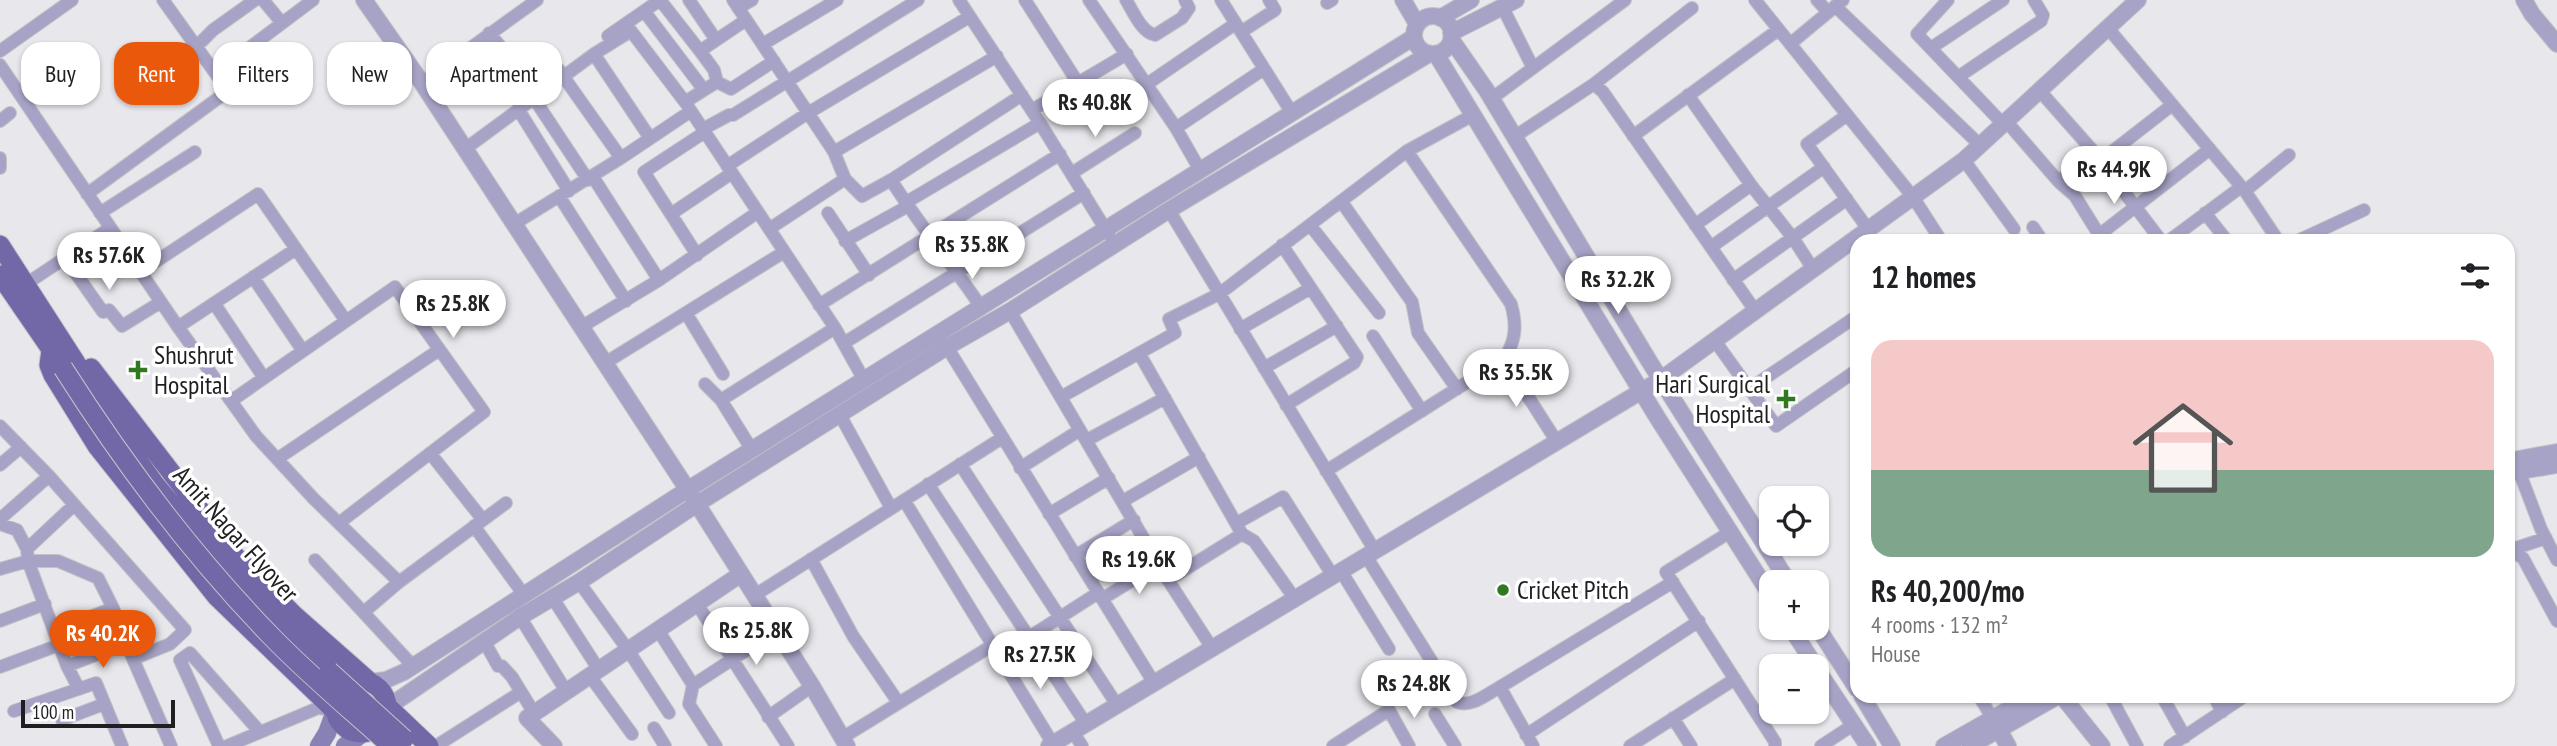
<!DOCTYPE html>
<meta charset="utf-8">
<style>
:root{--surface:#fff;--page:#f2f2f2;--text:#202124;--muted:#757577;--accent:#ea580c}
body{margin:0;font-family:"PT Sans Narrow",sans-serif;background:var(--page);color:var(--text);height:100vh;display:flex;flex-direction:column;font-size:26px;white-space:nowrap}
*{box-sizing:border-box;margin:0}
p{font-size:23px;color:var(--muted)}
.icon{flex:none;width:38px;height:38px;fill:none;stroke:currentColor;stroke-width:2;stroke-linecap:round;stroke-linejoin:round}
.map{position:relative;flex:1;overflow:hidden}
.details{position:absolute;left:1850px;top:234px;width:665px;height:469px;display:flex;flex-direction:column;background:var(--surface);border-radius:21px;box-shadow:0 2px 5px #0004}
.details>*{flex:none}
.hud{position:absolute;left:21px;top:42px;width:665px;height:63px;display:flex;gap:14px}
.fabs{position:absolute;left:1759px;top:486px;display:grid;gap:14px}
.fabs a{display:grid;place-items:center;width:70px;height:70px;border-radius:14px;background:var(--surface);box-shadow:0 2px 5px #0004;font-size:35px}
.scale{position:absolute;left:21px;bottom:18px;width:154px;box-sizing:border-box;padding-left:7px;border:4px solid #1f1f21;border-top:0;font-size:19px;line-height:24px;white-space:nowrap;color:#1f1f21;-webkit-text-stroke:5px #fff;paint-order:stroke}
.price{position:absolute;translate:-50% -60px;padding:0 16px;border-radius:24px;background:#fff;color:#222;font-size:23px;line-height:46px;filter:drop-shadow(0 2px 4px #0008)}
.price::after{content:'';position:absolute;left:50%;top:42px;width:21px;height:16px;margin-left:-10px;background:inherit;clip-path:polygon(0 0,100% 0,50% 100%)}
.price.active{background:var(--accent);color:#fff}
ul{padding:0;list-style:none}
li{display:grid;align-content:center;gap:14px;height:371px;padding:0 21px}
li span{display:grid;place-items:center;height:217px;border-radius:21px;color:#555}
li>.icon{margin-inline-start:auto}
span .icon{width:126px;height:126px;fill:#fffc;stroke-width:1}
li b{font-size:30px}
h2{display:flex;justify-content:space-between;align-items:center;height:84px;padding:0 21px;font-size:30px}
.chip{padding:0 24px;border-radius:21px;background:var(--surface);box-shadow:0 2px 5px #0004;font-size:24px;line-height:63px}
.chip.active{background:var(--accent);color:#fff}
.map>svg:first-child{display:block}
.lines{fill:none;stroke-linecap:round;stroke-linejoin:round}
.minor-casing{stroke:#c3c3c7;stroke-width:14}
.tertiary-casing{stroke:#c3c3c7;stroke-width:18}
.secondary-casing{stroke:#c3c3c7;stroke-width:19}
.primary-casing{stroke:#c3c3c7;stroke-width:21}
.minor{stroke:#a7a3c6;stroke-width:12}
.tertiary{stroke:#a7a3c6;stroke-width:16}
.secondary{stroke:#8881b4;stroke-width:18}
.primary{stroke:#7268a7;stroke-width:19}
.primary-bridge-casing{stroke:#c3c3c7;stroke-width:21;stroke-linecap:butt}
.primary-bridge{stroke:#7268a7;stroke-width:19}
.poi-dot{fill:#2f791e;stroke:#fff;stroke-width:2.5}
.labels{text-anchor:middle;stroke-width:7;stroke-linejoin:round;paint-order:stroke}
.poi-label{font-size:26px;fill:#1f1f21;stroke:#fff;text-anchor:start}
.street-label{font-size:26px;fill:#1f1f21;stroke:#fff}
</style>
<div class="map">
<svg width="2557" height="746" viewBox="0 0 2557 746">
<rect width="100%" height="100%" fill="#e7e7ec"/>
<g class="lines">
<defs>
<path id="minor" d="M263,0L282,23
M660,0L700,51
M689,0L716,40
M733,0L834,152L845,179L862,196L891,180L1022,95
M959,0L1040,123L1109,235
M1025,0L1078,83
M1089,0L1176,128L1200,170
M1126,0C1133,11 1141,32 1155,35L1182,18L1189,8L1185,0
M1221,0L1292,113
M1755,0L1913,197L1942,242
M1817,0L1828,12
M1948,0L1917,34L2003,124
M1327,3L1332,0
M1835,6L1980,145
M738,8L752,0
M1503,8L1533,68
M644,11L704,90L685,102
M2107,27L2245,191L2289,155
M1241,32L1275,10L1269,0
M489,33L528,79L537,81L559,70
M608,36L660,0
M763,44L837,0
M1790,44L1843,0
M196,47L213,30L255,0
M1931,48L2003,0
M0,51L72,0
M245,51L313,0
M594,54L650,138
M0,65L178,327L256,436L313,498L399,582
M563,76L621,158L691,111
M1958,77L2041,21L2043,15L2034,0
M717,82L731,89L774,61
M422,83L537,0
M1147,84L1235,24
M1594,84L1692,8
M704,90L717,82L714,70L700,51L746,20
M1688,95L1751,185L1695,225
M533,97L588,180
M1491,99L1625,0
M518,109L569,191
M1032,110L1127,54
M1847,115L1807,144L1868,229
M0,121L10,113
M2006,121L2059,182L2093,151L2039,90
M1176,128L1264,69
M703,129L729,115H733L918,0
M1633,136L1778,30
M1514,137L1594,84L1603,92L1756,312
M465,149L594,54L631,31L685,102L835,328L864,380
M2093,151L2162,242
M834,152L997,56
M0,158V168
M1964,160L2014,229
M2100,161L2172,105
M727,166L808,113L969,17
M1072,173L1135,133
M593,177L659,280
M891,180C919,224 952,264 981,307
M2059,182L2075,196L2103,241
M1751,185L1793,238L1813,269
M2245,191L2279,242
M87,194L228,91L163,0
M559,196L626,301
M1341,201L1412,302L1418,333L1457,389
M905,203L1040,123
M1169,210L1375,551
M100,213L195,152
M828,213L869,275
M2205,213L2228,242
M671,214L732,173
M514,224L621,158
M1310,225L1379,313
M2033,227L2043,242
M769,229L845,179
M2099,235L2210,149
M845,241L908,206
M2167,242L2241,187
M2295,242L2364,210
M1282,245L1357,357L1354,363L1286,405
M1711,247L1824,167
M697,255L644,172L705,132
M65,258L103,312L109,310L122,326L161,302
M140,272L258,194L346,321
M253,277L303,351
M1733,280L1847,199
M26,284L110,228
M214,303L264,378
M819,305L1060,154
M1010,311L1168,580L1212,648
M686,313L723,374
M178,327L296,249
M581,327L659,280L758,212
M1240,329L1311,288
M1373,336L1422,411
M1715,341L1776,426L1857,370
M844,343L1084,193
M947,347L1154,683
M1139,353L1242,534
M1504,359L1557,442
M605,363L784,252
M1264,368L1337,326
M705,384L721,400L752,450
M1749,389L1857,316
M1061,397L1175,333L1169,319L1219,294L1407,151L1473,115
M721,400L835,328
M231,401L395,287L484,412L339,523
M840,415L891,508
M0,426L49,476L185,630L170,644L133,659L113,608L98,578L58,561H28L0,569
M1087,440L1165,398
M430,453L483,520
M277,459L439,350
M960,464L1117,705
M0,465L21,447
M1020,468L1080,430
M1326,471L1504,359C1516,341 1517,325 1511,304L1407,151
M2519,471L2541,529L2557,560
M928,484L1086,724
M904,500L1053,744
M1123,501L1199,457
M1049,514L1109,478
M0,519L49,476
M1237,523L1283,497L1333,576
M0,524L17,530L27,549L28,561L67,666L79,689
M474,526L524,595
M1730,532L1666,572L1775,742V746
M27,549L74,505
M2510,550L2546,538
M2508,552L2510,550L2523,558L2557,621
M1075,556L1134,520
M1366,556L1457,702C1471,708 1487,694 1500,687
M811,559L853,636L898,702
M315,560L413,666
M1341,571L1389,649
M1168,580L1242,534L1254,541L1295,599
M579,582L628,650L669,713
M755,595L1002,438
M552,597L599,670
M1102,599L1159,564
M697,604L788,746
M364,612L399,582L506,503
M520,617L566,691
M0,621L45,604
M658,630L693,685L777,630
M54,631L113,608
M484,641L498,666H502L512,677L534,713
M998,657L1098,593
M133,659L171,746
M67,666L127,643
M0,667L59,645
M590,676L632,734
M693,685L689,704L716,746
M1979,696L1993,719
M2110,696L2137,746
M2162,696L2185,737
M2214,696L2222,712
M14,711L96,683L122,746
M1435,714L1455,746
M768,717L812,686
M1673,718L1691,746
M62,720L104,704
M654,728L665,746
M1073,732L1082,746
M1526,735L1699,621
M842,738L993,645
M219,746L180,660L190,653L260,732
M227,746L318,708L335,710
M436,746L521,692
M1333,746L1389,710L1409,746
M1533,746L1500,687L1673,582
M1630,746L1735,679
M1821,746L1853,725
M2170,746L2245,696"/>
<path id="tertiary" d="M364,0L422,83L697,504L812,686L847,746
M1403,0L1417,24
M2524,0L2532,14L2557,44
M1414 35a19 19 0 1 1 38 0a19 19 0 1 1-38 0Z
M1440,18L1471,0
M1451,33L1516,0
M1451,39L1487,91L1649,361L1789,583
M1436,54L1657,417L1771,596
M2508,461L2557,452
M2508,473L2557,465
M1816,625L1857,689
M1791,628L1816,667
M1816,668L1868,746
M370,682L386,680L404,672L687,490L1414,37
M1862,696L1892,746
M2062,696L2102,746
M388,707L520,617L579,582L697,504L947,347L1010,311L1169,210L1429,54
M1994,721L2008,746
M554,746L527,718L741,574
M1049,746L1660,380L1964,160L2138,0
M1944,746L2032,696
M1970,746L2058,696"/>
<path id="secondary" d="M319,746L327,733L335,711
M345,746L363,733"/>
<path id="primary" d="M0,245L76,363L110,421L154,483L226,570L329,671
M0,275L59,361
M51,350L49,365L53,375L97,446L217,597L335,711
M91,368L236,557L293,614L370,682
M335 707a26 26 0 1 1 52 0a26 26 0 1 1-52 0Z
M388,707L429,746"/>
</defs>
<use href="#minor" class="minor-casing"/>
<use href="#tertiary" class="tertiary-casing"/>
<use href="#secondary" class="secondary-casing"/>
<use href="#primary" class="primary-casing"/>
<use href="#minor" class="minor"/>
<use href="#tertiary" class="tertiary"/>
<use href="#secondary" class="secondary"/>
<use href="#primary" class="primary"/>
<defs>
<path id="primary-bridge" d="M63,368C124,464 193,556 273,638C310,676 351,710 391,746
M329,671L404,739"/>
</defs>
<use href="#primary-bridge" class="primary-bridge-casing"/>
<use href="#primary-bridge" class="primary-bridge"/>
</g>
<g class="poi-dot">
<path d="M134.5 359.5h7v7h7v7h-7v7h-7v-7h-7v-7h7z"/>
<path d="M1782.5 388.5h7v7h7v7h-7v7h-7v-7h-7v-7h7z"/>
<circle cx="1503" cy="590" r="7"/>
</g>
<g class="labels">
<g class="poi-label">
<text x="154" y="364">Shushrut<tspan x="154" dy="30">Hospital</tspan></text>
<text x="1770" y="393" text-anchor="end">Hari Surgical<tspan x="1770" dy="30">Hospital</tspan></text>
<text x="1517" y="599">Cricket Pitch</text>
</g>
<g class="street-label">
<text transform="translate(236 534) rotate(48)" y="9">Amit Nagar Flyover</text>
</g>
</g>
</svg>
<div class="fabs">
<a><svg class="icon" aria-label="locate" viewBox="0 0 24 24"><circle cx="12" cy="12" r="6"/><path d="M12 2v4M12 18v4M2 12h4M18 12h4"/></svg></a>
<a>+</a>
<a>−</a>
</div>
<div class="scale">100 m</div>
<b class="price" style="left:1095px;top:139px">Rs 40.8K</b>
<b class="price" style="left:2114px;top:206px">Rs 44.9K</b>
<b class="price" style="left:972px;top:281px">Rs 35.8K</b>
<b class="price" style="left:109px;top:292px">Rs 57.6K</b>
<b class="price" style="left:1618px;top:316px">Rs 32.2K</b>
<b class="price" style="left:453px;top:340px">Rs 25.8K</b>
<b class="price" style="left:1516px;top:409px">Rs 35.5K</b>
<b class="price" style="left:1139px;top:596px">Rs 19.6K</b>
<b class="price" style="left:756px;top:667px">Rs 25.8K</b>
<b class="price active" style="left:103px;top:670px">Rs 40.2K</b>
<b class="price" style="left:1040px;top:691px">Rs 27.5K</b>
<b class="price" style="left:1414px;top:720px">Rs 24.8K</b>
<div class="hud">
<a class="chip">Buy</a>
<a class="chip active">Rent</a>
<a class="chip">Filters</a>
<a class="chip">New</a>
<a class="chip">Apartment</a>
</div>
<section class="details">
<h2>12 homes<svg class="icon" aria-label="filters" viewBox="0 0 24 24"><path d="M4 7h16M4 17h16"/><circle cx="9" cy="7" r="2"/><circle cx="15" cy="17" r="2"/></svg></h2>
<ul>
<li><span style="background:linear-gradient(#f6c9c9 60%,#7fa58c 0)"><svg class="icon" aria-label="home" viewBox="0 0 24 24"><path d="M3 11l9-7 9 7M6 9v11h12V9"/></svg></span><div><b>Rs 40,200/mo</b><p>4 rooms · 132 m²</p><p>House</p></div></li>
</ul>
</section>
</div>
